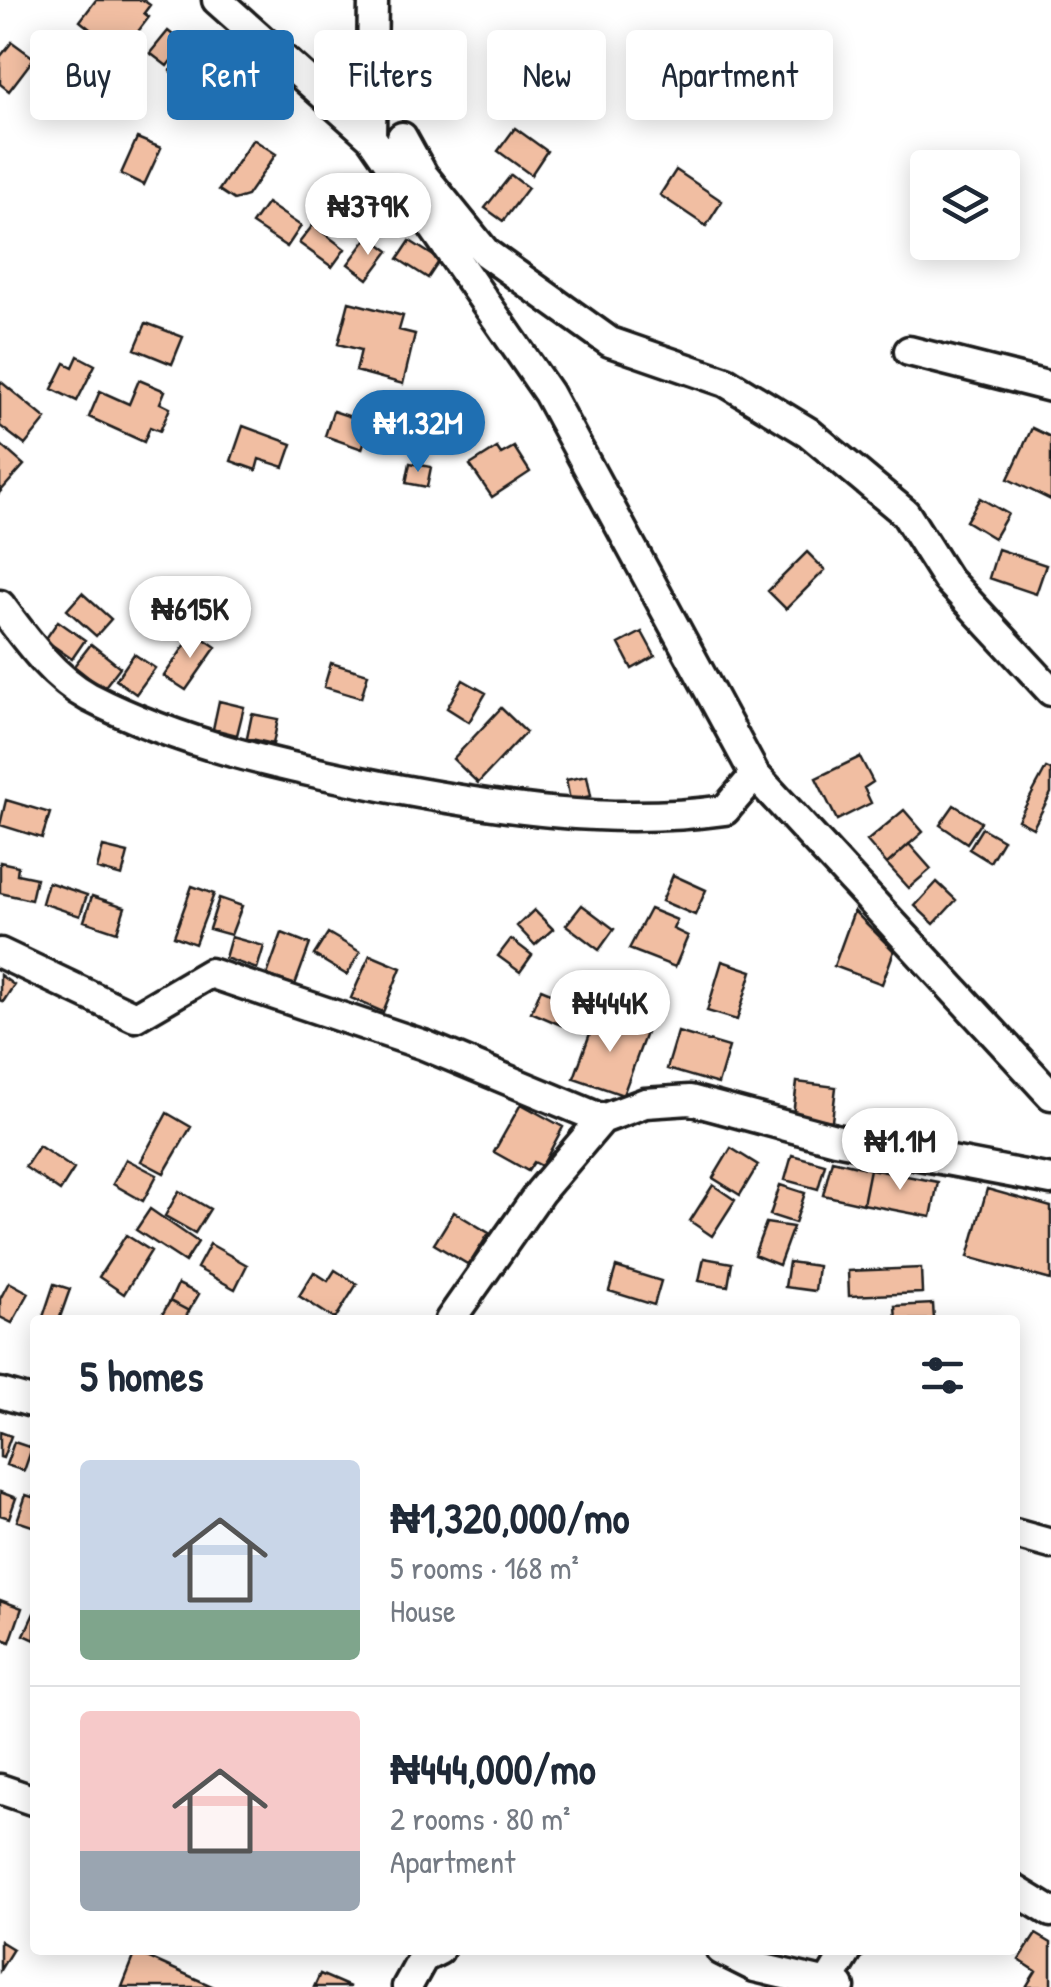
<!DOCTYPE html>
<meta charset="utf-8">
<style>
:root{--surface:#fff;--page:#f6f6f7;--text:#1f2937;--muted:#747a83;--line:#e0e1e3;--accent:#1f6fb2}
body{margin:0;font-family:"Patrick Hand",sans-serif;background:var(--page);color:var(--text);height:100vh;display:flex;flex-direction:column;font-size:38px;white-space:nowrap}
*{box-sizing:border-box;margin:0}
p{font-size:32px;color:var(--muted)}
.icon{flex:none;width:55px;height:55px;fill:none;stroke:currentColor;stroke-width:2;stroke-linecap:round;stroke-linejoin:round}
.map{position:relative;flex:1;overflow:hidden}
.drawer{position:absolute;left:30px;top:1315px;width:990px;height:640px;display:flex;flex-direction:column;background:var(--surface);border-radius:10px;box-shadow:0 5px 25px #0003}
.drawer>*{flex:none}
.guide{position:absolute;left:30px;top:30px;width:992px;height:90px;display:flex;gap:20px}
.fabs{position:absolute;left:910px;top:150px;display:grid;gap:20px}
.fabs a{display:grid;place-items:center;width:110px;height:110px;border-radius:10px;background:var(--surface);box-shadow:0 5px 25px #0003;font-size:50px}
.price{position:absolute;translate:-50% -85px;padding:0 22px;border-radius:35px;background:#fff;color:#222;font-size:32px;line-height:65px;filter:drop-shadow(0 2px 5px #0008)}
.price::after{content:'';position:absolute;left:50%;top:60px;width:30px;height:22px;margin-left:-15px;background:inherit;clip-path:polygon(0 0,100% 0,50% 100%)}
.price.active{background:var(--accent);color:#fff}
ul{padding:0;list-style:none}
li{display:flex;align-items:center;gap:30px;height:250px;padding:0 50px}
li+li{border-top:2px solid var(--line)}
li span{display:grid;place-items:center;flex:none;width:280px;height:200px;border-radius:10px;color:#555}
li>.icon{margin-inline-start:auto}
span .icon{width:120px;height:120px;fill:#fffc;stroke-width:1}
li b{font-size:42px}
h2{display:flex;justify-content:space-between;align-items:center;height:120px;padding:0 50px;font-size:42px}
.pill{padding:0 35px;border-radius:10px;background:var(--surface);box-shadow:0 5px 25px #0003;font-size:35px;line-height:90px}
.pill.active{background:var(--accent);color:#fff}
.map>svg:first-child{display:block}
.building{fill:#f1bea2;stroke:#1c1c1c;stroke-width:2.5}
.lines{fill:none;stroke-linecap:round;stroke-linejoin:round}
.street-casing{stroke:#1c1c1c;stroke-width:35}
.street{stroke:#fff;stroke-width:28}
</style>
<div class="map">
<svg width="1051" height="1987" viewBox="0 0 1051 1987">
<rect width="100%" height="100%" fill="#fff"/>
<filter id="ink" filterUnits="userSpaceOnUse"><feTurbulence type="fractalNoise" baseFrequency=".01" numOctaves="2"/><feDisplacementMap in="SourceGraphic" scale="20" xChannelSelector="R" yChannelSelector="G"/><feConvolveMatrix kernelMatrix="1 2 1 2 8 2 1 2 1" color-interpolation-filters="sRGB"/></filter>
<g filter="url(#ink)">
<path class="building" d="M96,0H143L150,5L144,13L149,17L121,54L80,21Z
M168,31L184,44L167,66L150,53Z
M12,42L34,58L9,91L0,84V57Z
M191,44L211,59L189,86L170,71Z
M515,128L547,151L531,175L498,151Z
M137,138L161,148L144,185L121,174Z
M253,139L276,154L247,196L234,200L219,190Z
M676,170L722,201L706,226L660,195Z
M511,175L528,188L503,221L485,208Z
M267,203L301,226L287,247L252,224Z
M313,225L345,249L332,267L299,243Z
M369,236L389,251L368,279L348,264Z
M410,241L440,260L428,278L398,259Z
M349,302L403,316L399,330L415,334L403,384L356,371L361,350L338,344Z
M146,323L183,337L172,364L135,349Z
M78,356L95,365L77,401L52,389L65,363L73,367Z
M139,380L165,391L160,403L170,408L160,431L150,427L144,442L89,417L100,391L129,404Z
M0,381L46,419L25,445L0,426Z
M333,411L370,423L362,449L325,436Z
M243,426L292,444L284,467L259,459L256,470L231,461Z
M1032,428L1051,437V500L1008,479Z
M0,444L24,465L0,492Z
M514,447L530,472L492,497L470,465L497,448L501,454Z
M410,463L431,467L427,487L406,483Z
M980,498L1008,514L994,538L966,521Z
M998,549L1046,565L1036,594L989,578Z
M807,552L825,570L786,609L768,591Z
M82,593L111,619L96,636L67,610Z
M58,621L85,640L72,659L45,640Z
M194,632L216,647L186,690L164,676Z
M642,632L655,656L632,669L619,644Z
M91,644L120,667L103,689L74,666Z
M134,654L155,668L136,694L116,680Z
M331,663L368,674L361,698L324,687Z
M463,680L486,693L469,722L447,708Z
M219,701L244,707L237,735L213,729Z
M501,708L526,732L478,783L453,759Z
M252,714L278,719L273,744L247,738Z
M860,757L873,782L864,788L871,803L837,820L816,778Z
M1046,768L1051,770V793L1033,828L1018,820Z
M587,776L591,796L570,800L566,780Z
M6,800L50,813L42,838L0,825Z
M954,805L981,822L967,843L940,825Z
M904,810L923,832L887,864L867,841Z
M982,828L1003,840L990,862L969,849Z
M909,844L931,869L909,888L887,864Z
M103,847L128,853L122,876L97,869Z
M0,862L18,866L17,874L36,878L31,900L0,893Z
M673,875L706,890L695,915L662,901Z
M48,882L87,895L80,916L42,903Z
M937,882L956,900L934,924L915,906Z
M192,886L214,894L195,944L174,936Z
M92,896L125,907L117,932L84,921Z
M219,898L242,906L231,935L209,929Z
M582,905L614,929L599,950L566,925Z
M650,909L677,920L673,929L688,936L675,967L629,949Z
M534,910L553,929L535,945L517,926Z
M854,911L894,951L882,984L834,966Z
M282,933L310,944L295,985L267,975Z
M328,933L360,952L347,975L314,955Z
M231,937L264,946L257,969L225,958Z
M511,939L532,955L520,972L498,956Z
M370,955L401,968L383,1012L351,998Z
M722,961L752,971L737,1020L707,1011Z
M0,975L14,985L3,1002L0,1000Z
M541,989L570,1001L561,1025L531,1012Z
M597,1014L646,1033L623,1095L574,1078Z
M678,1032L729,1047L718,1084L667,1069Z
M797,1082L836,1087L832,1121L793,1115Z
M521,1104L563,1127L542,1166L534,1162L528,1171L494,1152Z
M167,1113L191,1127L164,1173L141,1161Z
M39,1146L74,1169L60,1191L25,1167Z
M731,1148L758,1165L740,1195L713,1178Z
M792,1155L825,1164L818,1189L785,1180Z
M126,1159L157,1175L143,1201L113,1184Z
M832,1160L870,1169L863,1204L823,1195Z
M870,1169L938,1182L931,1217L863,1204Z
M713,1185L735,1200L712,1236L690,1221Z
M780,1185L805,1193L795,1223L770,1215Z
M987,1189L1051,1207V1280L968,1257Z
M179,1191L210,1209L195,1233L165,1216Z
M150,1209L198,1242L185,1262L136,1230Z
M454,1212L489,1233L469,1265L434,1244Z
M766,1223L793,1227L779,1265L754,1255Z
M126,1235L151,1251L124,1294L99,1277Z
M210,1244L247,1265L235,1289L197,1268Z
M704,1258L732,1263L728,1286L699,1281Z
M789,1262L818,1266L815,1291L785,1287Z
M616,1267L661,1281L654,1305L609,1291Z
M921,1268L922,1293L849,1296L848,1271Z
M335,1270L357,1284L335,1319L299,1296L314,1272L328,1281Z
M9,1282L29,1293L12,1323L0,1317V1299Z
M54,1284L70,1289L59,1320H42Z
M178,1284L199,1294L189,1311L170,1301Z
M170,1301L189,1311L184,1320H159Z
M933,1304L934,1320H896L895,1306Z
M0,1432L11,1436L3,1458L0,1457Z
M14,1442L32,1448L24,1471L6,1465Z
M0,1492L16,1498L9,1518L0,1515Z
M26,1495L35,1498V1527L17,1521Z
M0,1600L22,1608L10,1642L0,1638Z
M34,1613H35V1640L24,1635Z
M1036,1934L1051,1943V1987H1026L1036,1971L1019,1960Z
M0,1941L13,1949L0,1970Z
M136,1952L214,1987H122Z
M320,1974L350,1987H314Z"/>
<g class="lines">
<defs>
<path id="street" d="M217,0L371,137L548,393L755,775L1051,1095
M371,137L373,0
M402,137L423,175L486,253L610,342L726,382L808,432L905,513L947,579L1051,691
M909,351L1051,387
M0,605C24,637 52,677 89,697C182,745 284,767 386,787C498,808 611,826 725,810L755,775
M0,953L135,1017L210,973L424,1045L602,1119
M450,1320L540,1192L602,1119L645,1103L690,1100L835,1139L1051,1180
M0,1393L35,1403
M1015,1534L1051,1544
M0,1789L35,1801
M1015,1890L1051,1912
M721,1950L755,1967L840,1987
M828,1983L848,1950
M407,1987L423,1958L439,1950"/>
</defs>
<use href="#street" class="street-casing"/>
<use href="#street" class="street"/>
</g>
</g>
</svg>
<div class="fabs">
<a><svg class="icon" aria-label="layers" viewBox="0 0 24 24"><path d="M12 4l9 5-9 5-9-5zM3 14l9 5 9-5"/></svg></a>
</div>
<b class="price" style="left:368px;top:258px">₦379K</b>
<b class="price active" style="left:418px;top:475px">₦1.32M</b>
<b class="price" style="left:190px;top:661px">₦615K</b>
<b class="price" style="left:610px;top:1055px">₦444K</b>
<b class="price" style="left:900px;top:1193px">₦1.1M</b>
<div class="guide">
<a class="pill">Buy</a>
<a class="pill active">Rent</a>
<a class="pill">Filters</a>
<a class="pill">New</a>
<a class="pill">Apartment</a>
</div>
<section class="drawer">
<h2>5 homes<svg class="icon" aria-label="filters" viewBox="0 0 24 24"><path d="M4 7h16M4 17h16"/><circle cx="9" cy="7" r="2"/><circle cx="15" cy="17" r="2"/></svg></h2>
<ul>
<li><span style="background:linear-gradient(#c9d6e8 75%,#7fa58c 0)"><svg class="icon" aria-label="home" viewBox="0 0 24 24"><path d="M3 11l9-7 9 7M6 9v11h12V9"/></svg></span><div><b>₦1,320,000/mo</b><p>5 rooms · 168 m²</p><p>House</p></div></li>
<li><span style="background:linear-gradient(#f6c9c9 70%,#9aa5b1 0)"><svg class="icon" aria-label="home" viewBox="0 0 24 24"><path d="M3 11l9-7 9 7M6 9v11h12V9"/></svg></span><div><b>₦444,000/mo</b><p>2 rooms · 80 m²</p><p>Apartment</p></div></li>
</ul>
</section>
</div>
